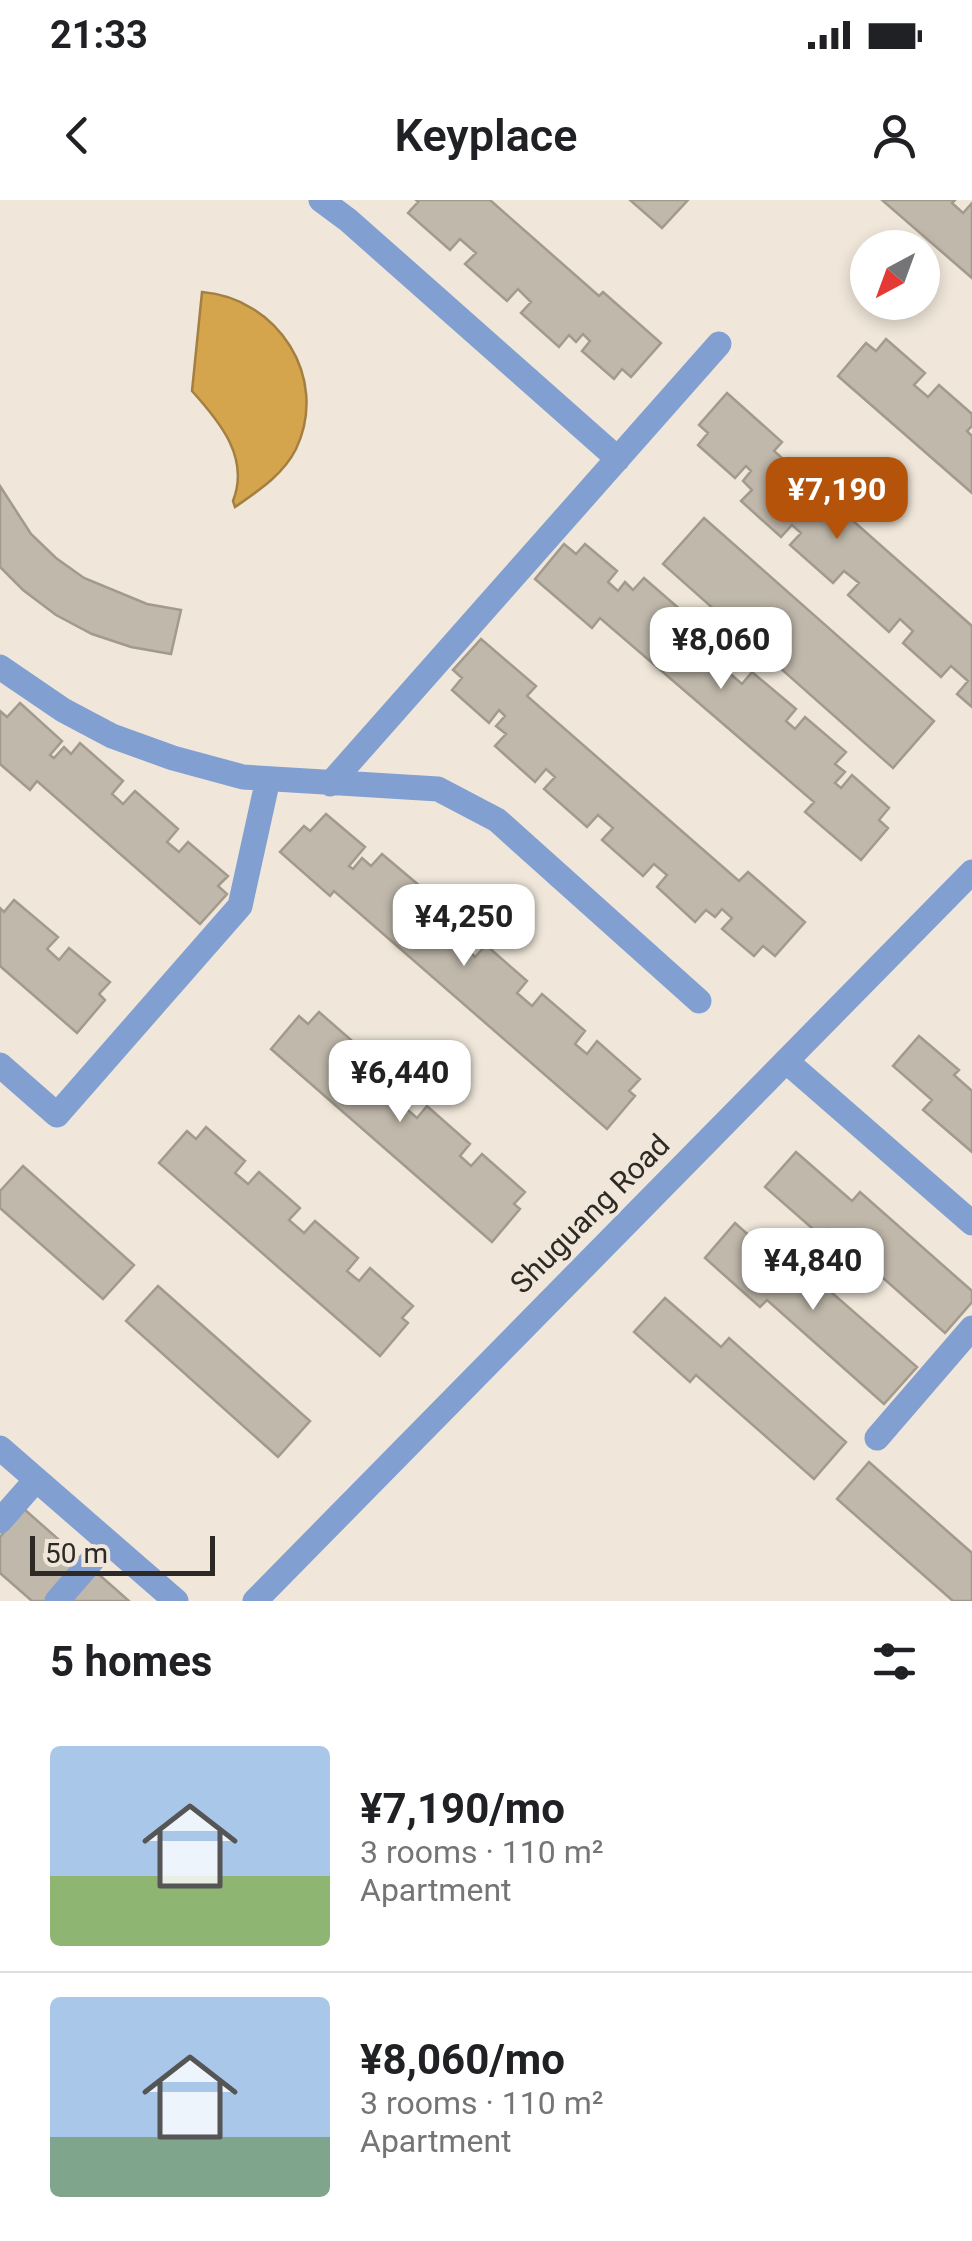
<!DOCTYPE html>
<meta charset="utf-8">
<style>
:root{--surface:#fff;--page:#f6f6f6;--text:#202124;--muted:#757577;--line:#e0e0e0;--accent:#b45309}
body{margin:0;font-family:Roboto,sans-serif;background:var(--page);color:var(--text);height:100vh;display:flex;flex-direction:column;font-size:38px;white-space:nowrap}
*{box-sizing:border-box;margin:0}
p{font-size:32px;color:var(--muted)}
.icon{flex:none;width:55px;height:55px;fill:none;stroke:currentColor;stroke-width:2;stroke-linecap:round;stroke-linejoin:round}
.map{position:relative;height:1401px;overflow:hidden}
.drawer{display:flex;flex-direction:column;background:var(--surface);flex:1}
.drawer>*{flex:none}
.needle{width:65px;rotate:221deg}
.controls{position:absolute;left:850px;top:30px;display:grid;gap:20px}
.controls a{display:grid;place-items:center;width:90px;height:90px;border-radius:50%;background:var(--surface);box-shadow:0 5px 15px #0003;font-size:50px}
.scale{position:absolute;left:30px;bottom:25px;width:185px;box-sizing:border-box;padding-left:10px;border:5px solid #2d2a25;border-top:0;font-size:28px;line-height:35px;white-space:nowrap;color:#2d2a25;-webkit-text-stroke:8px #f0e7da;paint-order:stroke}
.price{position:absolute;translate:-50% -85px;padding:0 22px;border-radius:20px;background:#fff;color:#222;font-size:32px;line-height:65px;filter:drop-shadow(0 2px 5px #0008)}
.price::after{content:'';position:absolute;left:50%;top:60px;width:30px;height:22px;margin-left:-15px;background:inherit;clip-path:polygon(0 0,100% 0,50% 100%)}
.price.on{background:var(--accent);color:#fff}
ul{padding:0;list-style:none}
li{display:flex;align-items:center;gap:30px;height:250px;padding:0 50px}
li+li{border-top:2px solid var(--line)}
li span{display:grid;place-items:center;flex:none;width:280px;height:200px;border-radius:10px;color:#555}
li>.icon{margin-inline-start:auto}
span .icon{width:120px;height:120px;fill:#fffc;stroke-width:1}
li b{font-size:42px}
h2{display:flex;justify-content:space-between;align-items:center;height:120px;padding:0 50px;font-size:42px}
.status{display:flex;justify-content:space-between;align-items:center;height:70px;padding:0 50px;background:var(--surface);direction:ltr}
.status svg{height:28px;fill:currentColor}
header{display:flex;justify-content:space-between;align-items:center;height:130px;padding:0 50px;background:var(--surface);font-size:45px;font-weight:600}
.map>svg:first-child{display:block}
.water{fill:#d5a54d;stroke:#a38041;stroke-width:2.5}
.building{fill:#c0b8ab;stroke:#a19a8d;stroke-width:2.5}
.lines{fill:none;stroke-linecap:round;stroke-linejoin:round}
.minor{stroke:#81a0d1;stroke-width:25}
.labels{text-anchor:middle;stroke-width:8;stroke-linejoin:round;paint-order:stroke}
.street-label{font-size:30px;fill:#2d2a25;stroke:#f0e7da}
</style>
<div class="status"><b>21:33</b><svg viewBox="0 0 49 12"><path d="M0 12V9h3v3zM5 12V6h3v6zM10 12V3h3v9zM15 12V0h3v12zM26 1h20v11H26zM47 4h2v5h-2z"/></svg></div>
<header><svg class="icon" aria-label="back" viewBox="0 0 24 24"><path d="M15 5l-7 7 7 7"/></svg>Keyplace<svg class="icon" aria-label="person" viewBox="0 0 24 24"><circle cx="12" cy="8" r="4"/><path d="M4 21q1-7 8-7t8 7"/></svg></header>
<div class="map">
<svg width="972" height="1401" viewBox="0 0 972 1401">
<rect width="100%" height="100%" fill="#f0e7da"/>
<path class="water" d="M202,92C277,98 330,177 296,249C283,275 258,291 235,307L233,301C250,258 220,222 192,191Z"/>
<path class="building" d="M416,0H490L599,96L603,92L661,143L631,177L622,169L614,179L582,151L590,141L583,134L576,142L569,135L559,147L521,113L531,102L518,89L507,101L465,64L476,53L460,39L450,50L408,13L418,2Z
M630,0H688L662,28Z
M882,0H955L952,3L963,13L972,3V78Z
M886,139L925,173L914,185L928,197L939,185L972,214V226L967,231L972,236V293L838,176L866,143L876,151Z
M727,193L782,242L774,251L972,426V507L957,494L968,481L951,466L941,477L903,443L913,431L900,419L889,432L848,395L859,383L844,371L833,383L790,345L801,333L792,325L781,337L741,301L752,290L743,281L751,271L746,266L735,278L698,245L708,233L699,225Z
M0,286L31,334L56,358L84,378L147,404L181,410L171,454L131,447L92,434L56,415L23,390L0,367Z
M704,318L934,521L893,568L663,364Z
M564,344L576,354L585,344L617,371L608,382L618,391L625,382L633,390L644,378L683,412L673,424L686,435L696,423L738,459L727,471L742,484L752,472L796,509L786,521L795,529L805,517L846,552L835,564L845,572L835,583L841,588L852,575L889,608L879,620L888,628L861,660L805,612L814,602L600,418L592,428L535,379Z
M481,439L536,486L527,496L739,681L748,672L805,722L775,756L763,746L754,756L722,729L732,718L722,709L715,717L706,710L695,722L657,687L667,675L654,664L643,676L602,640L613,628L598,615L587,627L544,589L555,577L546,569L535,582L495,546L506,534L496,526L505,516L499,510L489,523L452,490L462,478L453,470Z
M20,503L62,541L50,555L54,558L64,547L71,554L80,543L123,581L112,594L123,604L135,591L178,629L167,642L179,652L188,642L228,676L218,686L227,694L200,724L37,581L30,590L0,564V511L7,517Z
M326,614L365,647L349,666L353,669L362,658L371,666L382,654L421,687L410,700L424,711L434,699L473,734L463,745L475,757L486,745L527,781L517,793L532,806L542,794L585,831L575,844L587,854L597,841L640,879L629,891L635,896L607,929L334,691L330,696L280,652L304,626L310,631Z
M14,700L58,737L47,749L59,760L69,748L110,782L99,794L105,800L77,833L0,766V708L4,712Z
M319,812L358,846L347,858L360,869L371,857L412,893L402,905L417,918L427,906L470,944L460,956L471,966L482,954L525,992L514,1004L520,1009L492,1042L271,849L299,816L308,824Z
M919,836L959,870L954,875L972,891V952L923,910L932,900L893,866Z
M206,927L245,961L235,973L248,984L259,972L300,1008L289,1020L304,1033L315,1021L358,1058L347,1071L359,1081L370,1068L413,1106L402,1118L408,1123L380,1156L159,963L187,931L196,939Z
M796,952L852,1001L860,992L972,1091V1102L945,1133L828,1029L821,1036L765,987Z
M23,966L134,1065L103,1099L0,1008V991Z
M735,1023L791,1073L799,1064L917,1167L884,1204L767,1100L760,1107L705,1058Z
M158,1086L310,1221L278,1257L126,1121Z
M665,1098L721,1147L729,1138L846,1242L814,1279L696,1175L690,1182L634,1132Z
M869,1262L972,1353V1401H953L837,1299Z
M24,1309L83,1361L47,1401H32L0,1373V1337Z
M95,1371L129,1401H69Z"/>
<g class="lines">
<path class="minor" d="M321,0L348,20L618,259
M0,467L63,510L112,536L173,558L243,577L438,589L497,620L699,801
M330,584L719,144
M786,861L972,1023
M0,865L57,915L240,706L268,579
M877,1238L972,1128
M0,1248L176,1401
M0,1321L36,1280
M57,1401L108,1342
M255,1401L972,672"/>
</g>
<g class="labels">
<g class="street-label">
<text transform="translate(590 1014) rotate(-45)" y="10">Shuguang Road</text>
</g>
</g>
</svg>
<div class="controls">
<a><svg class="needle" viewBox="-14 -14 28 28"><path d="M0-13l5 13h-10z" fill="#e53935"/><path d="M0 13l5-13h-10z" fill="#757577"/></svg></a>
</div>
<div class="scale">50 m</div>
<b class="price on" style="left:837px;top:342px">¥7,190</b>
<b class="price" style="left:721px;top:492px">¥8,060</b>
<b class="price" style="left:464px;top:769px">¥4,250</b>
<b class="price" style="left:400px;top:925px">¥6,440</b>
<b class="price" style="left:813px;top:1113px">¥4,840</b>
</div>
<section class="drawer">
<h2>5 homes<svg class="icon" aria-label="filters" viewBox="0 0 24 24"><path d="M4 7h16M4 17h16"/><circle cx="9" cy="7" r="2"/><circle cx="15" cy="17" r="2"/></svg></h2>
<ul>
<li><span style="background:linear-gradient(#a9c7e8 65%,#8fb573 0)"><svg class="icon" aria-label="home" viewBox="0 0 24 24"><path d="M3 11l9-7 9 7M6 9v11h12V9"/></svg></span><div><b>¥7,190/mo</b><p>3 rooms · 110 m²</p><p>Apartment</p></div></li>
<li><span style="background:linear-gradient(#a9c7e8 70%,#7fa58c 0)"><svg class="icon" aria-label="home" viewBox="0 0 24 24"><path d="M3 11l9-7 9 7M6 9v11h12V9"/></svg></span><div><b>¥8,060/mo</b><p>3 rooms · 110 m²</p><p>Apartment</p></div></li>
</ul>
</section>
